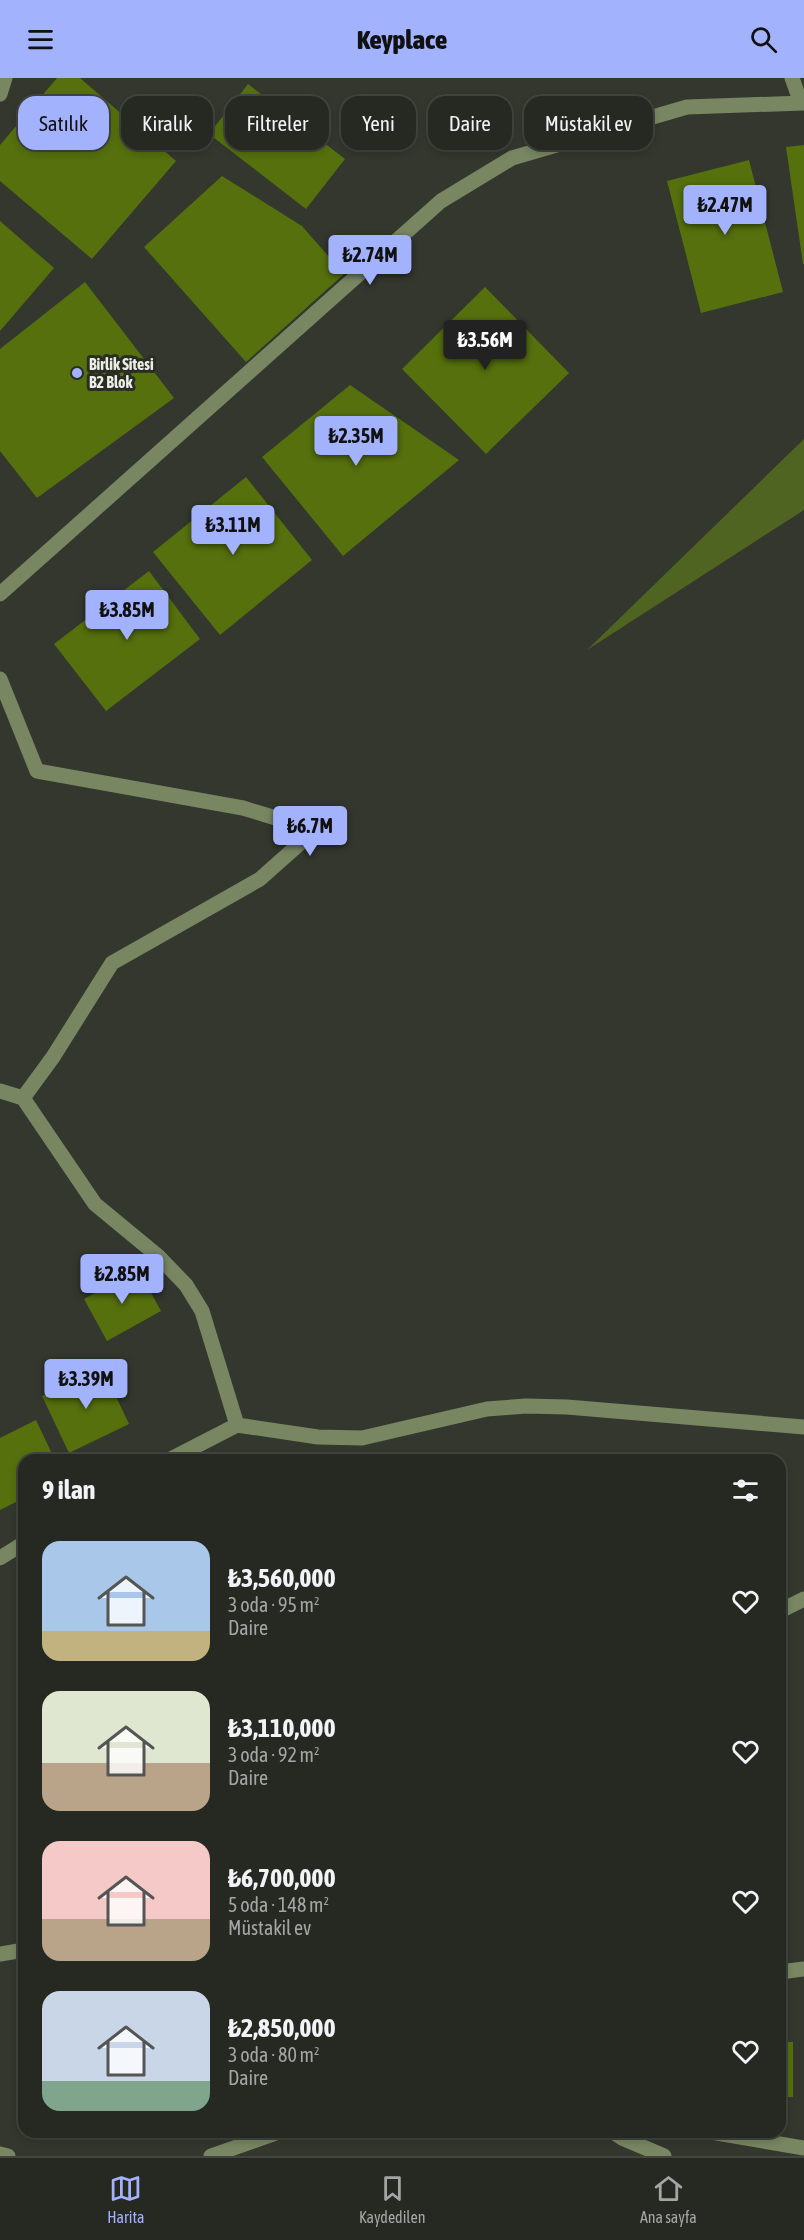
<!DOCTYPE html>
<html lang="tr">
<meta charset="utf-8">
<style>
:root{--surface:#262922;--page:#2e312a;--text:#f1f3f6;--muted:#a4a6a5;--line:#424540;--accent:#a3b2fd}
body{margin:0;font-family:"Asap Condensed",sans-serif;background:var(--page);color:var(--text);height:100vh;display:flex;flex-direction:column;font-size:22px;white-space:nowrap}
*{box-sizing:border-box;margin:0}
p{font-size:20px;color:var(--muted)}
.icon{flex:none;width:33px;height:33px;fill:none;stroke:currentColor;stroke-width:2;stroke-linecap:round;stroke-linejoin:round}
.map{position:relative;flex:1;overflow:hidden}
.drawer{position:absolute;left:18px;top:1376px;width:768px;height:684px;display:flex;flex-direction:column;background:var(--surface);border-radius:18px;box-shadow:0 3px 9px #0003,0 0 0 2px var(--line)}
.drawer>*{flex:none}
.guide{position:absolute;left:18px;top:18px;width:768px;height:54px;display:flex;gap:12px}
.price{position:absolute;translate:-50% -51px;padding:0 14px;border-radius:6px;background:var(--accent);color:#111;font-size:20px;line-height:39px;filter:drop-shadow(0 2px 3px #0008)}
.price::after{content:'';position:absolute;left:50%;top:36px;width:18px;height:14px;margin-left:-9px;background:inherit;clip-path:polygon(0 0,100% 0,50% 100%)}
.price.selected{background:#222;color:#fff}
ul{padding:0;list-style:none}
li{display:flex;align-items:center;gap:18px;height:150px;padding:0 24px}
li span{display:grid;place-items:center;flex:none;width:168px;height:120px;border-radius:18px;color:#555}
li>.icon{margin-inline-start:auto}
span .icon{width:72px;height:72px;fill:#fffc;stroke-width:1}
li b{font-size:26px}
h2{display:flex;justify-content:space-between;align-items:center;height:72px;padding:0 24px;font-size:26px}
.tag{padding:0 21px;border-radius:18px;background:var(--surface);box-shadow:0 3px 9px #0003,0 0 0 2px var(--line);font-size:21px;line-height:54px}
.tag.selected{background:var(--accent);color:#111}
header{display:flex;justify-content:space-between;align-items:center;height:78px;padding:0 24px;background:var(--accent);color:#111;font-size:27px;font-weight:800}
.dock{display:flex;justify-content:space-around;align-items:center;height:84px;border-top:2px solid var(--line);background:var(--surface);font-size:16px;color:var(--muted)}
.dock a{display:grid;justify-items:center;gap:3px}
.dock .selected{color:var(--accent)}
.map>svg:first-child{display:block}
.forest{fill:#4f6420}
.building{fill:#55700d}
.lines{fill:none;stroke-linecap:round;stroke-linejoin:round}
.minor{stroke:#788662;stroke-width:15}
.poi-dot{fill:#a3b2fd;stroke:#2a2d24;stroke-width:2}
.labels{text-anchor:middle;stroke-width:6;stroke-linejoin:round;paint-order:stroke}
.poi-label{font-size:16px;font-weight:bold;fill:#ebede7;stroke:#2a2d24;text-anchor:start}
</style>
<header><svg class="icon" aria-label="menu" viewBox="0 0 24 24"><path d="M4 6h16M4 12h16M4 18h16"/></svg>Keyplace<svg class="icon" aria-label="search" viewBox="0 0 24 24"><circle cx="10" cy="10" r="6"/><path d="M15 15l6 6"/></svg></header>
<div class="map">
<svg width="804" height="2078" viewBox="0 0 804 2078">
<rect width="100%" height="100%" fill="#33372e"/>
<path class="forest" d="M804,361V432L587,572Z"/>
<path class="building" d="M57,0H80L176,83L92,181L0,103V67Z
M248,6L345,81L306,131L209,56Z
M804,67V186H803L786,69Z
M749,82L783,214L701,235L667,103Z
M222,98L302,148L344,196L246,284L144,169Z
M0,143L54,190L0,253Z
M85,204L174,320L37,420L0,373V271Z
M485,209L569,295L486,376L402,291Z
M350,307L459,382L343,478L262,379Z
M246,399L312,482L220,557L153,474Z
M149,493L200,561L106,633L54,566Z
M138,1191L161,1233L107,1263L84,1221Z
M102,1289L129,1346L69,1375L42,1318Z
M36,1342L55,1382H24V1420L0,1432V1360Z
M780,1964H793V2019H780Z"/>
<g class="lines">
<path class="minor" d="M792,0L801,25
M0,16L5,0
M0,516L441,123L512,80L687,29L804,25
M0,601L37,693L243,730L315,752L260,801L112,885L53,979L23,1020L0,1013
M23,1020L95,1126L158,1178L186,1207L202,1233L237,1347L318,1359L362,1360L487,1331L526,1328L567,1329L804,1349
M169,1382L237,1347
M0,1480L24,1465
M780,1533L804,1521
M0,1876L24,1872
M780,1894L804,1891
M613,2054L622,2060L664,2078
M711,2054L804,2070
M0,2076L8,2078
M211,2078L279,2054"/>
</g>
<circle class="poi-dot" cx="77" cy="295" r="6"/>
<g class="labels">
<g class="poi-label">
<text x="89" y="292">Birlik Sitesi<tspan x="89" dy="18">B2 Blok</tspan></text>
</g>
</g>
</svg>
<b class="price" style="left:725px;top:158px">₺2.47M</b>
<b class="price" style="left:370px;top:208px">₺2.74M</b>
<b class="price selected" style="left:485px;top:293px">₺3.56M</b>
<b class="price" style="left:356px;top:389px">₺2.35M</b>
<b class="price" style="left:233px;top:478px">₺3.11M</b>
<b class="price" style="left:127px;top:563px">₺3.85M</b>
<b class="price" style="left:310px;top:779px">₺6.7M</b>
<b class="price" style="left:122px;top:1227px">₺2.85M</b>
<b class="price" style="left:86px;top:1332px">₺3.39M</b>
<div class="guide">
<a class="tag selected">Satılık</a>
<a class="tag">Kiralık</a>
<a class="tag">Filtreler</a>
<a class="tag">Yeni</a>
<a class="tag">Daire</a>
<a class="tag">Müstakil ev</a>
</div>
<section class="drawer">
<h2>9 ilan<svg class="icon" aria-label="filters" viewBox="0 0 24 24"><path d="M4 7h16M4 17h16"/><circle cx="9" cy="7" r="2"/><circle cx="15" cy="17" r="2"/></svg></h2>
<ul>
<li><span style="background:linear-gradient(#a9c7e8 75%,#c2b280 0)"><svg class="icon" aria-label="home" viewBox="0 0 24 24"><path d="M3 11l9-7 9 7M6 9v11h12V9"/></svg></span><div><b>₺3,560,000</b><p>3 oda · 95 m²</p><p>Daire</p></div><svg class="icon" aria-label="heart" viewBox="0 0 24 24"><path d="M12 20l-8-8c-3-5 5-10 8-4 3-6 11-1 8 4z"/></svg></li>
<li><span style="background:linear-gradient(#dfe7d0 60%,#b9a48a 0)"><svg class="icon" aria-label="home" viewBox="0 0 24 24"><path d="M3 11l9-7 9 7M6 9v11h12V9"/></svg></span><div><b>₺3,110,000</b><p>3 oda · 92 m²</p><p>Daire</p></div><svg class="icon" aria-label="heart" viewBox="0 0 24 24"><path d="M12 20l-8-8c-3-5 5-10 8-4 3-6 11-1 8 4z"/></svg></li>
<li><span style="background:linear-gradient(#f6c9c9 65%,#b9a48a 0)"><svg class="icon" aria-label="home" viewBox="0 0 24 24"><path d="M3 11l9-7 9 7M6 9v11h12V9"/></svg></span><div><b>₺6,700,000</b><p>5 oda · 148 m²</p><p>Müstakil ev</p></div><svg class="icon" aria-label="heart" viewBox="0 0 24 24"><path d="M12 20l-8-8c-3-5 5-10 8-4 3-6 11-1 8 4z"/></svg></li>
<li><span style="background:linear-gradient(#c9d6e8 75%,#7fa58c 0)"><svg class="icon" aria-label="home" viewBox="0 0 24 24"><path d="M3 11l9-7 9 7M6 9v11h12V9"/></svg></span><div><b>₺2,850,000</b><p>3 oda · 80 m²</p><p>Daire</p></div><svg class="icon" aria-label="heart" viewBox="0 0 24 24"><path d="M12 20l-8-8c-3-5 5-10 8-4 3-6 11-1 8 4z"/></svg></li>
</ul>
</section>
</div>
<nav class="dock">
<a class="selected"><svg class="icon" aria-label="map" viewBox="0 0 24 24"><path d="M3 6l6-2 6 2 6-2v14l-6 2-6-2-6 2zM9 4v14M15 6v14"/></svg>Harita</a>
<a><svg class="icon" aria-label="saved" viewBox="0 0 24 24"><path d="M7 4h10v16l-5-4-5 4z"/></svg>Kaydedilen</a>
<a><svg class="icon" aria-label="home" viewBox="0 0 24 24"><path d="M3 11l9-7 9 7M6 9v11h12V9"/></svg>Ana sayfa</a>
</nav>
